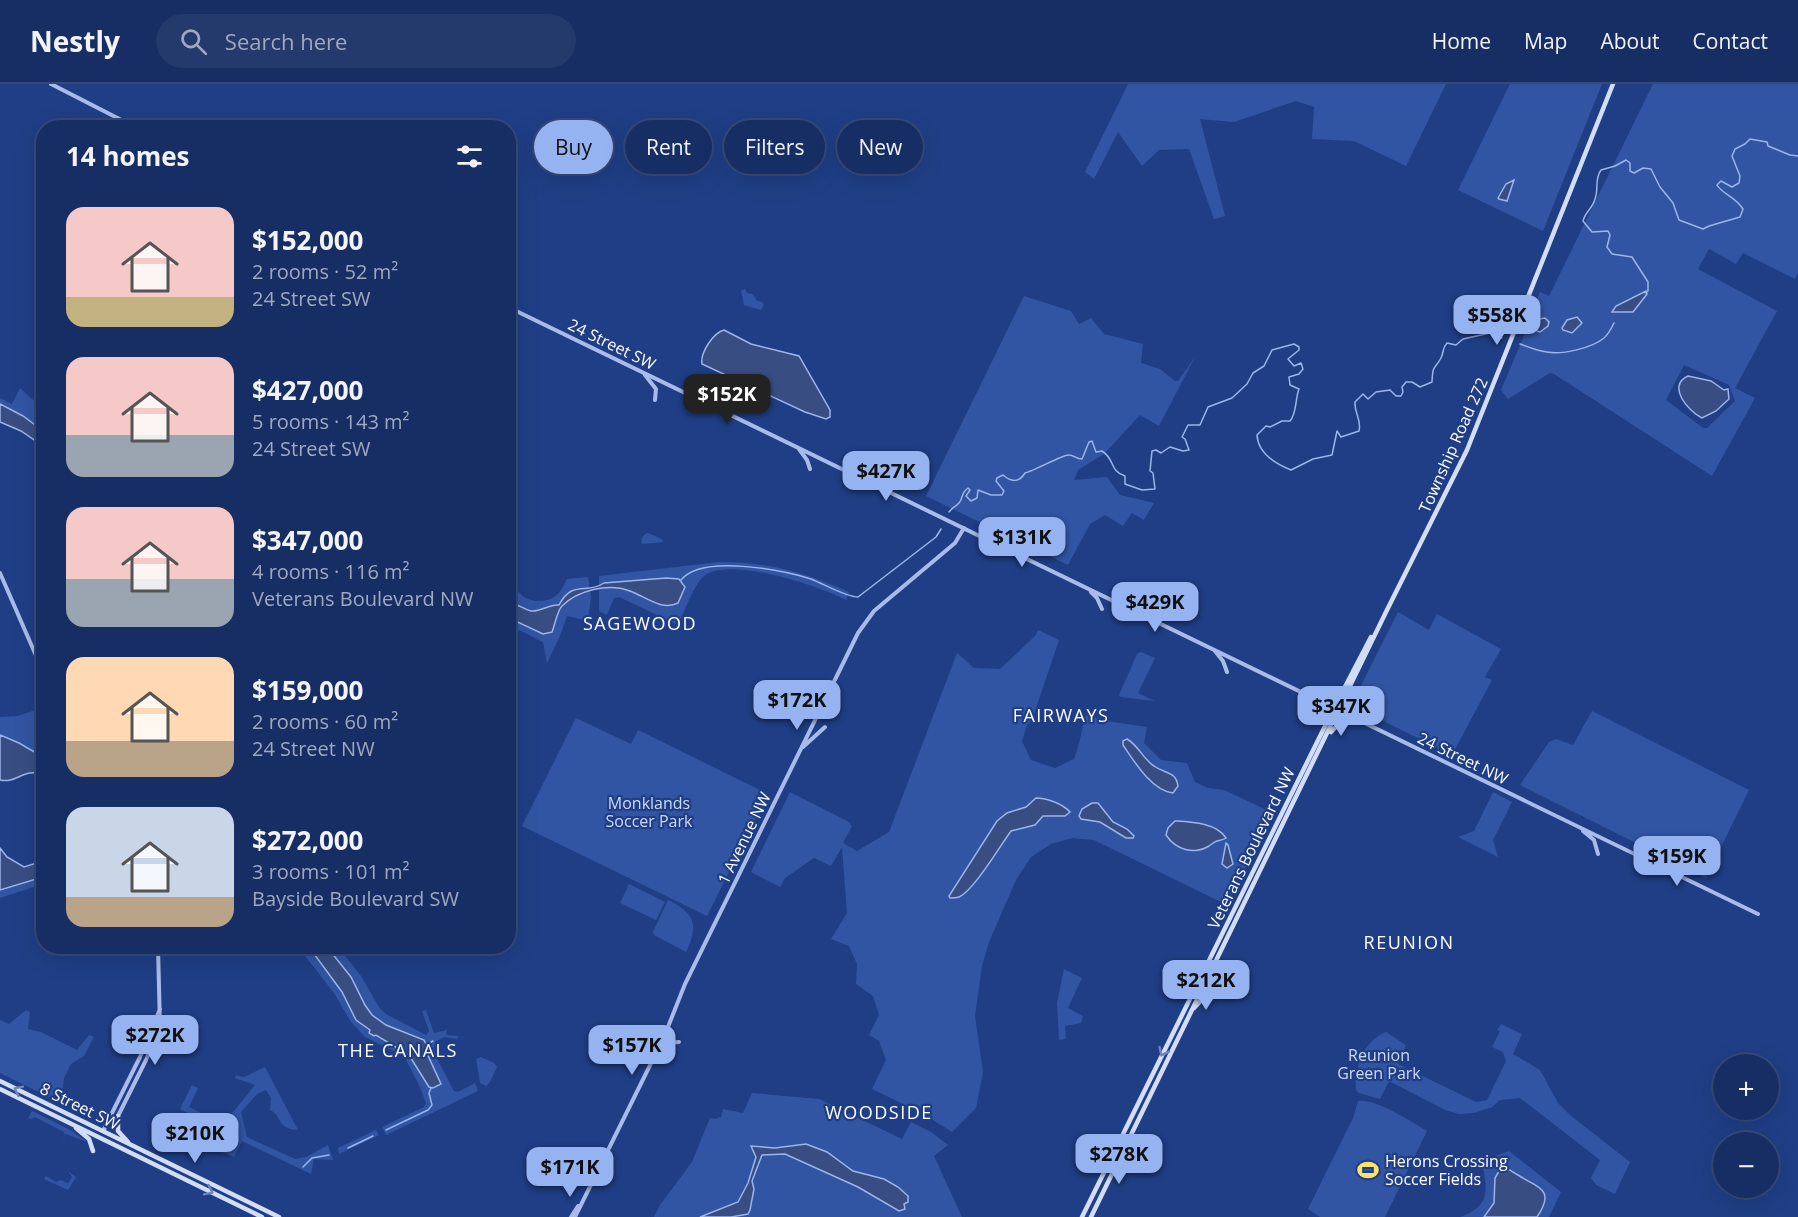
<!DOCTYPE html>
<meta charset="utf-8">
<style>
:root{--surface:#172e64;--page:#243a6d;--text:#f1f3f6;--muted:#9ea8bf;--line:#364a78;--accent:#95b2f1}
body{margin:0;font-family:"Open Sans",sans-serif;background:var(--page);color:var(--text);height:100vh;display:flex;flex-direction:column;font-size:22px;white-space:nowrap}
*{box-sizing:border-box;margin:0}
p{font-size:20px;color:var(--muted)}
.icon{flex:none;width:33px;height:33px;fill:none;stroke:currentColor;stroke-width:2;stroke-linecap:round;stroke-linejoin:round}
.map{position:relative;flex:1;overflow:hidden}
.sheet{position:absolute;left:36px;top:36px;width:480px;height:834px;display:flex;flex-direction:column;background:var(--surface);border-radius:24px;box-shadow:0 6px 24px #0002,0 0 0 2px var(--line)}
.sheet>*{flex:none}
.top-card{position:absolute;left:534px;top:36px;width:570px;height:54px;display:flex;gap:12px}
.fabs{position:absolute;left:1713px;top:970px;display:grid;gap:12px}
.fabs a{display:grid;place-items:center;width:66px;height:66px;border-radius:50%;background:var(--surface);box-shadow:0 6px 24px #0002,0 0 0 2px var(--line);font-size:30px}
.price{position:absolute;translate:-50% -51px;padding:0 14px;border-radius:12px;background:var(--accent);color:#111;font-size:20px;line-height:39px;filter:drop-shadow(0 2px 3px #0008)}
.price::after{content:'';position:absolute;left:50%;top:36px;width:18px;height:14px;margin-left:-9px;background:inherit;clip-path:polygon(0 0,100% 0,50% 100%)}
.price.selected{background:#222;color:#fff}
ul{padding:0;list-style:none}
li{display:flex;align-items:center;gap:18px;height:150px;padding:0 30px}
li span{display:grid;place-items:center;flex:none;width:168px;height:120px;border-radius:18px;color:#555}
li>.icon{margin-inline-start:auto}
span .icon{width:72px;height:72px;fill:#fffc;stroke-width:1}
li b{font-size:26px}
h2{display:flex;justify-content:space-between;align-items:center;height:72px;padding:0 30px;font-size:26px}
.pill{padding:0 21px;border-radius:27px;background:var(--surface);box-shadow:0 6px 24px #0002,0 0 0 2px var(--line);font-size:21px;line-height:54px}
.pill.selected{background:var(--accent);color:#111}
header{display:flex;align-items:center;gap:36px;box-sizing:border-box;height:84px;padding:0 30px;background:var(--surface);border-bottom:2px solid var(--line)}
header strong{font-size:28px}
nav{display:flex;gap:33px;margin-inline-start:auto;font-size:21px}
.search{width:420px;height:54px;background:var(--page);display:flex;align-items:center;gap:15px;box-sizing:border-box;padding:0 21px;border-radius:33px;color:var(--muted);font-size:22px}
.map>svg:first-child{display:block}
.green{fill:#3255a3;fill-rule:evenodd}
.water{fill:#384e83;stroke:#9bb5ec;stroke-width:1.5}
.lines{fill:none;stroke-linecap:round;stroke-linejoin:round}
.stream{stroke:#9bb5ec;stroke-width:1.5}
.tertiary{stroke:#a7bcea;stroke-width:4}
.secondary{stroke:#d2ddf8;stroke-width:4.5}
.oneway{stroke:#7086b9}
.labels{text-anchor:middle;stroke-width:4.5;stroke-linejoin:round;paint-order:stroke}
.street-label{font-size:16px;fill:#fff;stroke:#1f3e85}
.park-label{font-size:16px;fill:#ccdaf7;stroke:#1f3e85}
.poi-label{font-size:16px;fill:#fff;stroke:#1f3e85;text-anchor:start}
.neighbourhood-label{font-size:18px;letter-spacing:1.5px;fill:#fff;stroke:#1f3e85}
</style>
<header>
<strong>Nestly</strong>
<div class="search"><svg class="icon" aria-label="search" viewBox="0 0 24 24"><circle cx="10" cy="10" r="6"/><path d="M15 15l6 6"/></svg>Search here</div>
<nav><a>Home</a><a>Map</a><a>About</a><a>Contact</a></nav>
</header>
<div class="map">
<svg width="1798" height="1133" viewBox="0 0 1798 1133">
<rect width="100%" height="100%" fill="#1f3e85"/>
<path class="green" d="M1128,0H1446L1406,82L1354,57L1312,55L1314,23L1296,17L1234,38L1200,35L1225,132L1214,135L1189,65L1159,66L1142,82L1118,48L1094,95L1085,88Z
M1510,0H1602L1543,147L1458,106Z
M1653,0H1798V189L1795,195L1743,169L1736,180L1709,165L1698,185L1777,227L1735,304L1755,314L1712,392L1554,290L1550,289L1508,315L1501,306L1521,259L1540,208L1549,212ZM1684,281L1729,301L1735,317L1707,344H1703L1666,316Z
M745,205L747,209L752,210L757,217L762,218L764,221L761,226L744,221L741,207Z
M1024,212L1071,227L1079,240L1091,234L1104,250L1143,260L1141,279L1160,285L1175,297H1178L1195,273L1159,342L1140,331L1104,370L1078,386L1074,396L1107,393L1120,411L1154,419L1144,436L1132,429L1123,442L1105,431L1090,440L1068,481L926,412Z
M20,304L43,325V347L23,332L0,320V314L12,320Z
M648,449L662,455L663,458L642,460C640,456 643,450 648,449Z
M719,478C768,478 804,488 849,508L846,516C819,502 730,472 704,492C694,500 684,529 678,541L619,513L614,514L607,531L599,527V492Z
M510,481H512C513,488 512,498 516,504C524,519 544,521 557,511C562,507 564,500 567,495L588,493L591,513L588,537L567,532L560,552L547,579L543,558L519,546L509,549L508,510L513,503Z
M1398,528L1429,546L1437,530L1501,565L1485,593L1492,596L1452,671L1351,621Z
M1038,546L1059,556L1032,636L1027,641L1022,657L1031,676L1055,684L1074,675C1080,660 1081,647 1086,631L1106,637L1147,643L1144,659L1161,676L1187,679L1195,698L1208,704L1224,706L1273,729L1227,821L1094,756L1072,754L1051,760L1031,773L1016,796L989,858L982,882L975,932L983,988L976,1024L952,1048L922,1029L872,1005L886,976L879,957L869,951L879,931L873,912L856,900L857,880L849,862L831,855L847,829L842,763L831,782L814,774L785,794L780,803L751,788L790,708L849,738L852,742L843,759L857,767L889,748L957,569L974,584L1000,585L1035,552Z
M1141,568L1155,574L1138,609L1155,617L1121,613L1119,611L1137,570Z
M36,626L43,639V673L19,659L0,651V633L17,632Z
M1592,627L1749,706L1706,794L1520,701L1549,658L1556,655L1573,661Z
M576,634L631,660L638,646L768,710L707,832L522,742Z
M1493,708L1512,718L1493,756L1498,773L1458,753L1474,747Z
M43,793V800L0,814V806Z
M629,800L665,818L656,836L620,819Z
M668,816C695,829 699,841 686,868L654,851L653,848Z
M298,863H338L361,892L379,923L386,930L426,951L429,947L422,927L426,926L434,949L447,946L446,951L459,952L457,955L444,953L435,958L433,967L454,1007L458,1008L475,999L478,1007L386,1051L382,1043L424,1023L426,1019L419,1001L404,972L365,953L351,938L334,909Z
M1064,885L1082,894L1068,924L1083,932L1081,939L1065,942L1066,955L1059,956L1057,919Z
M26,926L30,928L28,945L41,948L77,966L89,951L94,953L84,972L71,980L64,994L61,1019L0,989V936L9,940Z
M1501,940L1522,950L1513,970L1540,986L1558,1019L1570,1031L1630,1078L1615,1110L1596,1101L1591,1094L1600,1076L1520,1014L1500,1016L1492,1023L1474,1029L1459,1030L1445,1026L1389,997L1380,1015L1359,1009L1356,1006C1354,984 1364,956 1386,948L1406,961L1398,980L1476,1018L1487,1016L1506,977L1503,968L1492,963L1500,947L1497,946Z
M481,973L494,979L497,983L490,998L486,1002L480,999L476,975Z
M265,983L298,1046C276,1045 283,1032 270,1026L271,1014L266,1006L257,1010L241,1028L247,1053L295,1075L306,1073L328,1061L333,1076L314,1075L311,1090L242,1057L234,1073L222,1068L230,1050L180,1025L192,1001L198,1004L189,1023L213,1035L230,1032L255,1001L235,994L236,991L244,993Z
M752,1009L819,1015L902,1055L911,1038L931,1048L948,1061L934,1072L962,1133H654L660,1121L692,1078L710,1034L716,1035L721,1033L723,1025L743,1029Z
M1358,1017C1375,1014 1412,1038 1427,1047L1385,1133H1320L1308,1125L1353,1034Z
M32,1027L72,1047L87,1058L66,1050L61,1059L65,1051L64,1048L35,1033L31,1035L28,1034Z
M376,1046L379,1051L339,1070L338,1064Z
M1509,1067L1561,1108L1549,1133H1460C1492,1121 1487,1105 1482,1077Z
M68,1087L76,1093L68,1106L44,1095L46,1092L56,1098L60,1096L68,1099L72,1093Z"/>
<path class="water" d="M1514,96L1507,117L1499,115L1498,114L1506,100Z
M1646,207L1647,210L1633,228H1612L1616,222Z
M1577,233L1582,239L1572,249L1563,246L1562,244L1567,236Z
M1545,234L1549,238L1548,242L1540,248L1534,246V239L1539,235Z
M724,246L751,260L799,272L830,326V333L826,335L805,328L702,280C700,269 713,249 724,246Z
M1688,292L1711,297L1724,306L1728,305L1729,315L1716,327L1702,334C1689,328 1666,302 1688,292Z
M0,320L23,332L43,347V362L21,347L0,338Z
M666,494L679,495L685,503L678,519C662,527 646,513 630,507C608,499 578,506 562,522C557,527 555,541 552,548L543,550L509,534V520C519,519 522,525 531,527C541,528 549,520 559,521C573,495 586,511 604,499Z
M0,651L19,659L43,673V691C24,683 17,700 0,696Z
M1127,655C1139,662 1143,675 1154,682C1165,690 1176,687 1178,702L1173,709C1151,706 1134,677 1123,661V657Z
M1036,714C1047,714 1063,720 1070,728L1065,732H1043L1035,741L1011,747C1000,762 974,806 959,813C956,814 953,814 950,814L949,812L997,737L1007,729L1026,723Z
M1092,719H1098L1113,738L1127,745L1134,752L1133,754H1126L1100,738L1081,735L1079,732L1082,725Z
M1175,737C1192,738 1217,739 1226,754C1223,756 1220,756 1217,757C1214,758 1212,760 1209,762C1194,771 1176,766 1166,751L1168,744Z
M1226,759L1228,761L1233,780L1227,784L1222,780Z
M0,764L7,773L24,783L43,777V793L0,806Z
M309,863H327L351,893L365,921L372,931L386,941L424,956L427,962L425,965L441,1000L433,1004L429,1003L409,971L376,951L374,952L369,949L370,946L356,936L342,908Z
M806,1060L827,1068L853,1087L884,1095L898,1103L908,1112V1118L904,1120L905,1125L899,1127L858,1103L785,1070L762,1071L752,1097L754,1105L750,1126L748,1130L731,1133H700L738,1118L748,1099L756,1073L751,1062L775,1064Z
M1501,1084C1509,1084 1511,1087 1518,1091C1538,1104 1556,1105 1537,1133H1484L1494,1119L1495,1094Z"/>
<g class="lines">
<path class="stream" d="M1645,209L1648,207V198L1632,173L1612,170L1607,163L1610,151L1608,147L1592,148L1583,137C1585,128 1593,124 1595,115C1599,105 1594,96 1601,86L1615,82L1626,76L1630,79V87L1634,89L1643,84L1651,85L1660,103L1673,119L1679,136L1703,145L1709,142L1740,133L1743,125C1735,112 1722,110 1717,101L1721,97L1732,103L1739,99L1740,92L1732,72L1735,65L1745,60L1750,55L1767,58L1768,62L1790,71L1798,72
M1520,260C1528,263 1538,267 1547,268C1562,271 1592,264 1604,254C1608,251 1612,243 1614,239
M949,428C952,424 955,423 959,419C964,413 960,410 968,404L970,406L966,412L971,417L977,414L978,406L991,411H1002L1004,407L996,397L997,394L1003,391C1011,398 1019,399 1025,389C1034,387 1064,370 1069,371C1074,371 1076,375 1082,375L1089,358L1092,357L1096,368L1102,367C1116,376 1109,387 1125,392V400L1142,406L1155,405L1153,389L1150,387L1152,367L1156,366L1161,369L1170,363L1183,367L1189,366L1185,355L1182,353L1188,341H1200L1208,323L1232,314L1247,300L1253,289L1264,282L1272,266L1294,260L1299,263V266L1288,275L1294,282L1301,279L1303,285L1299,290L1289,293L1290,301L1299,305C1295,315 1297,329 1290,337H1282L1270,343L1266,342L1257,351C1258,370 1276,380 1291,386L1313,375L1332,371L1337,347L1341,353L1359,347C1362,336 1354,329 1355,318L1363,310L1368,315L1376,308L1390,306L1396,312H1401L1403,308L1402,303L1406,298H1412L1420,303L1432,298C1433,280 1433,288 1441,274C1444,268 1442,264 1447,259L1456,261L1463,255L1490,249L1502,254
M681,496C702,470 782,486 811,495C824,500 846,513 858,513L936,453L941,445
M426,961L433,957
M386,1046L428,1026L432,1021L429,1009L431,1004
M348,1064L373,1052
M303,1083L312,1074L329,1071"/>
<path class="tertiary" d="M51,0L137,44
M128,36L147,44
M508,223L1758,830
M645,291L656,305L655,316
M799,365L807,376L810,385
M0,489L44,590
M1091,508L1097,514L1102,525
M1215,567L1223,577L1227,588
M803,663L825,643
M1583,747L1594,756L1598,770
M658,966L666,959L679,958
M118,1032L146,976L160,943L158,862
M103,1047L140,973L160,925
M594,1098L602,1092L610,1090
M571,1133L578,1122
M575,1133L664,953L685,900L858,549L874,527L955,459L964,444"/>
<path class="secondary" d="M1308,611L1326,628L1327,635
M1331,648L1343,635H1356
M1194,924L1209,908L1217,906
M0,997L279,1133
M0,1005L262,1133
M118,1032V1047L128,1058
M76,1044L89,1055L93,1067
M1082,1133L1334,624L1371,553
M1091,1133L1386,528L1467,366L1613,0"/>
</g>
<defs><path id="oneway-chevron" d="M-2-3.5L2.5 0L-2 3.5" fill="none" stroke-width="1.6" stroke-linecap="round" stroke-linejoin="round" transform="scale(1.5)"/></defs>
<g class="oneway">
<use href="#oneway-chevron" transform="translate(1163 968) rotate(116)"/>
<use href="#oneway-chevron" transform="translate(18 1006) rotate(-154)"/>
<use href="#oneway-chevron" transform="translate(209 1107) rotate(26)"/>
</g>
<defs>
<symbol id="stadium-bare" viewBox="-9 -9 18 18"><path d="M0-5a6.5 5 0 1 0 0 10a6.5 5 0 1 0 0-10ZM-3.5-1.8h7v3.6h-7Z" fill="#f8e267" stroke="#1f3e85" stroke-width="2.5" paint-order="stroke"/></symbol>
</defs>
<g fill-rule="evenodd">
<use href="#stadium-bare" x="1353" y="1071" width="30" height="30"/>
</g>
<g class="labels">
<g class="street-label">
<text transform="translate(612 260) rotate(26)" y="6">24 Street SW</text>
<text transform="translate(1453 361) rotate(-66)" y="6">Township Road 272</text>
<text transform="translate(1463 674) rotate(26)" y="6">24 Street NW</text>
<text transform="translate(744 754) rotate(-64)" y="6">1 Avenue NW</text>
<text transform="translate(1251 764) rotate(-64)" y="6">Veterans Boulevard NW</text>
<text transform="translate(80 1022) rotate(26)" y="6">8 Street SW</text>
</g>
<g class="park-label">
<text x="649" y="725">Monklands<tspan x="649" dy="18">Soccer Park</tspan></text>
<text x="1379" y="977">Reunion<tspan x="1379" dy="18">Green Park</tspan></text>
</g>
<g class="poi-label">
<text x="1385" y="1083">Herons Crossing<tspan x="1385" dy="18">Soccer Fields</tspan></text>
</g>
<g class="neighbourhood-label">
<text x="640" y="546">SAGEWOOD</text>
<text x="1061" y="638">FAIRWAYS</text>
<text x="1409" y="865">REUNION</text>
<text x="398" y="973">THE CANALS</text>
<text x="879" y="1035">WOODSIDE</text>
</g>
</g>
</svg>
<div class="fabs">
<a>+</a>
<a>−</a>
</div>
<b class="price" style="left:1497px;top:262px">$558K</b>
<b class="price selected" style="left:727px;top:341px">$152K</b>
<b class="price" style="left:886px;top:418px">$427K</b>
<b class="price" style="left:1022px;top:484px">$131K</b>
<b class="price" style="left:1155px;top:549px">$429K</b>
<b class="price" style="left:797px;top:647px">$172K</b>
<b class="price" style="left:1341px;top:653px">$347K</b>
<b class="price" style="left:1677px;top:803px">$159K</b>
<b class="price" style="left:1206px;top:927px">$212K</b>
<b class="price" style="left:155px;top:982px">$272K</b>
<b class="price" style="left:632px;top:992px">$157K</b>
<b class="price" style="left:195px;top:1080px">$210K</b>
<b class="price" style="left:1119px;top:1101px">$278K</b>
<b class="price" style="left:570px;top:1114px">$171K</b>
<div class="top-card">
<a class="pill selected">Buy</a>
<a class="pill">Rent</a>
<a class="pill">Filters</a>
<a class="pill">New</a>
</div>
<section class="sheet">
<h2>14 homes<svg class="icon" aria-label="filters" viewBox="0 0 24 24"><path d="M4 7h16M4 17h16"/><circle cx="9" cy="7" r="2"/><circle cx="15" cy="17" r="2"/></svg></h2>
<ul>
<li><span style="background:linear-gradient(#f6c9c9 75%,#c2b280 0)"><svg class="icon" aria-label="home" viewBox="0 0 24 24"><path d="M3 11l9-7 9 7M6 9v11h12V9"/></svg></span><div><b>$152,000</b><p>2 rooms · 52 m²</p><p>24 Street SW</p></div></li>
<li><span style="background:linear-gradient(#f6c9c9 65%,#9aa5b1 0)"><svg class="icon" aria-label="home" viewBox="0 0 24 24"><path d="M3 11l9-7 9 7M6 9v11h12V9"/></svg></span><div><b>$427,000</b><p>5 rooms · 143 m²</p><p>24 Street SW</p></div></li>
<li><span style="background:linear-gradient(#f6c9c9 60%,#9aa5b1 0)"><svg class="icon" aria-label="home" viewBox="0 0 24 24"><path d="M3 11l9-7 9 7M6 9v11h12V9"/></svg></span><div><b>$347,000</b><p>4 rooms · 116 m²</p><p>Veterans Boulevard NW</p></div></li>
<li><span style="background:linear-gradient(#ffd9b3 70%,#b9a48a 0)"><svg class="icon" aria-label="home" viewBox="0 0 24 24"><path d="M3 11l9-7 9 7M6 9v11h12V9"/></svg></span><div><b>$159,000</b><p>2 rooms · 60 m²</p><p>24 Street NW</p></div></li>
<li><span style="background:linear-gradient(#c9d6e8 75%,#b9a48a 0)"><svg class="icon" aria-label="home" viewBox="0 0 24 24"><path d="M3 11l9-7 9 7M6 9v11h12V9"/></svg></span><div><b>$272,000</b><p>3 rooms · 101 m²</p><p>Bayside Boulevard SW</p></div></li>
</ul>
</section>
</div>
